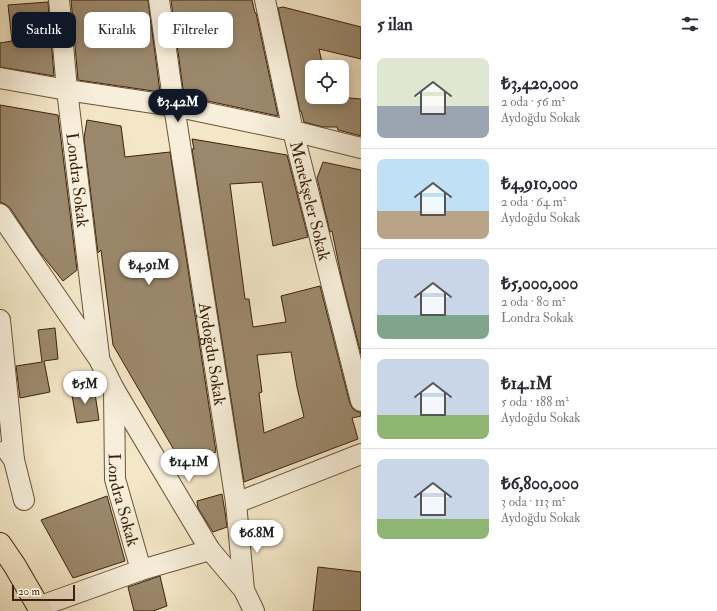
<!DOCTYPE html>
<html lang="tr">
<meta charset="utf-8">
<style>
:root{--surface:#fff;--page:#f2f2f3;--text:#2b2b33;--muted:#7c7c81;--line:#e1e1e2;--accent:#111827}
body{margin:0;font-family:"IM FELL Double Pica",serif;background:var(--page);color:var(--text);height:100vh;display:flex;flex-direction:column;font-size:15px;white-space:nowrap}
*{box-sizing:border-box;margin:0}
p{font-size:13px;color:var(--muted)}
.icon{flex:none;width:22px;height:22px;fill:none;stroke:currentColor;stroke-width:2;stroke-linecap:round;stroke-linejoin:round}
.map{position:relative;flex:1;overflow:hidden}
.details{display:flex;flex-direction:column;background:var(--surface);width:356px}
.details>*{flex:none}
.guide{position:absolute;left:12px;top:12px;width:289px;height:36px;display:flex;gap:8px}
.controls{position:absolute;left:305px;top:60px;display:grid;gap:8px}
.controls a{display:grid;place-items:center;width:44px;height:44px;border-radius:8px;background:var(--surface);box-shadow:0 2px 10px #0003;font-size:20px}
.scale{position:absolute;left:12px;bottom:10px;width:63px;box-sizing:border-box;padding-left:4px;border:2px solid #3b2209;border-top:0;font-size:11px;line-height:14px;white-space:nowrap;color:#3b2209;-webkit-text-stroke:3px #f7efdb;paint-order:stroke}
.price{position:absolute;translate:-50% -34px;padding:0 9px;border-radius:14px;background:#fff;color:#222;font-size:13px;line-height:26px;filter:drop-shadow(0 1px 2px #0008)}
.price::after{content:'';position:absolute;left:50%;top:24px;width:12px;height:9px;margin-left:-6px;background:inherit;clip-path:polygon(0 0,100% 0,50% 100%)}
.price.selected{background:var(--accent);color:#fff}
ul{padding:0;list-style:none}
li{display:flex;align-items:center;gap:12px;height:100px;padding:0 16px}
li+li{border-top:1px solid var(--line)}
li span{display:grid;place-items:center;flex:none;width:112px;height:80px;border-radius:8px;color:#555}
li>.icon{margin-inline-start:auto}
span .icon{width:48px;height:48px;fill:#fffc;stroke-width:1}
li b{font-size:17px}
h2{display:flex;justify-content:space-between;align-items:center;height:48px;padding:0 16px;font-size:17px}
.pill{padding:0 14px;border-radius:8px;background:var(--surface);box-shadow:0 2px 10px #0003;font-size:14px;line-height:36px}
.pill.selected{background:var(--accent);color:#fff}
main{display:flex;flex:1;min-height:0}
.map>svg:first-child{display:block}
.building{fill:#9b886c;stroke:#3b2209;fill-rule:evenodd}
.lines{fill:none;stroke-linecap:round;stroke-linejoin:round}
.minor-casing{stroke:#695338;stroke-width:22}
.trunk-casing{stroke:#3b2209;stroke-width:24}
.minor{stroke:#f7efdb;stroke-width:20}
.trunk{stroke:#f3e7c7;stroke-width:22}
.labels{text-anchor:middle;stroke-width:3.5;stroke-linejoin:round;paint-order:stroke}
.street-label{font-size:17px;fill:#3b2209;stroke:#f7efdb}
</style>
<main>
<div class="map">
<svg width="361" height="611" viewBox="0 0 361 611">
<rect width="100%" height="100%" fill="#f3e7c7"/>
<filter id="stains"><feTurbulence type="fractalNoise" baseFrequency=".005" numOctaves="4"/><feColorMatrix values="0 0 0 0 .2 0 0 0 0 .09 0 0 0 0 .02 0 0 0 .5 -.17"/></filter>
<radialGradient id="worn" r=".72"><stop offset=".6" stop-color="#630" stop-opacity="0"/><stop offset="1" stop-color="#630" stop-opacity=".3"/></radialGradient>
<path class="building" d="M71,0H148L160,92L78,80Z
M171,0H252L255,13H256L278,116L184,96Z
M48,2L54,76L0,67V43L12,41L8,5Z
M283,7L361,27V59L319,49L323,67H312V97H339L361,99V136L338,130L337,127H323L304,122L301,111H300L278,8Z
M0,105L58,115L77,270L63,281L38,250L10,208L5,204L0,202Z
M87,120L121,126L125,157L170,152L216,452L181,462L113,345L101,250L98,253L84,138Z
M192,139L287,155L308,237L273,246L262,182L230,184L245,299H249L253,327L286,322L281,296L320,286L350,404L353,409L358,412H361V416L352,418L358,439L244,482L192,149H194ZM291,352L297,387L304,417L264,433L259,393L262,392L257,355Z
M323,162L361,170V354L342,280L332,231L330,232L317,178Z
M55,328L58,359L44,361L50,392L20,398L16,366L42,362L38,330Z
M94,387L99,420L77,423L71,390Z
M222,494L225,512L227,527L213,532L198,508L197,501Z
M107,496L125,561L73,578L41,520Z
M318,567L361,572V611H313Z
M160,576L167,606L153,611H134L128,587Z"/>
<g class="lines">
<defs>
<g id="minor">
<path id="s1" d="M59,0L67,90L99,356"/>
<path id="s2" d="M159,0L174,106L236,503L244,590L254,611"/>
<path id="s3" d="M265,0L293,131L361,401"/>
<path d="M0,78L67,90L174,106L293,131L361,148"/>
<path id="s4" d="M0,214L99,359L114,389L115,479L141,570"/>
<path d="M0,320L14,460"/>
<path d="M114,389L210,550L244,590"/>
<path d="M7,450L14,460L24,500"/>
<path d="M236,503L361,454"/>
<path d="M38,607L141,570L210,550"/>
</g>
<path id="trunk" d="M0,544L15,566L41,611"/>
</defs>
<use href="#minor" class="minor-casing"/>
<use href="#trunk" class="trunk-casing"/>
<use href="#minor" class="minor"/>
<use href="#trunk" class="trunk"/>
</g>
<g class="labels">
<g class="street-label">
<text dy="6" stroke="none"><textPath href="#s1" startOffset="181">Londra Sokak</textPath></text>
<text dy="6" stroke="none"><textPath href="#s3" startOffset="206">Menekşeler Sokak</textPath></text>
<text dy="6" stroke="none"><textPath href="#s2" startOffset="358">Aydoğdu Sokak</textPath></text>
<text dy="6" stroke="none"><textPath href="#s4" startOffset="321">Londra Sokak</textPath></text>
</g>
</g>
<rect width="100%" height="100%" filter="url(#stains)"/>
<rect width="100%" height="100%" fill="url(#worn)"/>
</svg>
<div class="controls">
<a><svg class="icon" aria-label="locate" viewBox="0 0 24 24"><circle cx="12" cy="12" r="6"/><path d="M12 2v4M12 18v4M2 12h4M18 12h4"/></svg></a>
</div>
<div class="scale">20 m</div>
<b class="price selected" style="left:178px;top:123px">₺3.42M</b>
<b class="price" style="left:149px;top:286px">₺4.91M</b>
<b class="price" style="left:85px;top:405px">₺5M</b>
<b class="price" style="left:189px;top:483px">₺14.1M</b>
<b class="price" style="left:257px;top:554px">₺6.8M</b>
<div class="guide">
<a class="pill selected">Satılık</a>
<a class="pill">Kiralık</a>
<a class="pill">Filtreler</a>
</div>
</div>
<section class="details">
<h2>5 ilan<svg class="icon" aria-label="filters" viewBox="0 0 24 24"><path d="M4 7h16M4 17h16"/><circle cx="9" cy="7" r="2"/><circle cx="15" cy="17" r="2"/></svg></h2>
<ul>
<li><span style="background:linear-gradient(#dfe7d0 60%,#9aa5b1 0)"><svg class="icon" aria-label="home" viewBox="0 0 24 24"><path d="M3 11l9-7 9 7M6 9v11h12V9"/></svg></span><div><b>₺3,420,000</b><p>2 oda · 56 m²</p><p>Aydoğdu Sokak</p></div></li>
<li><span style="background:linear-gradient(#bfe0f5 65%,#b9a48a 0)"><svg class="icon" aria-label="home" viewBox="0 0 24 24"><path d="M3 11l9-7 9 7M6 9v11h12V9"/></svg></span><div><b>₺4,910,000</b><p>2 oda · 64 m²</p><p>Aydoğdu Sokak</p></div></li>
<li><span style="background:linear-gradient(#c9d6e8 70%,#7fa58c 0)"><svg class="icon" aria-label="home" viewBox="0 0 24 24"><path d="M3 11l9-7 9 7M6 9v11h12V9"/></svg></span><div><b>₺5,000,000</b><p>2 oda · 80 m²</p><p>Londra Sokak</p></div></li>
<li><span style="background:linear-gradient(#c9d6e8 70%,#8fb573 0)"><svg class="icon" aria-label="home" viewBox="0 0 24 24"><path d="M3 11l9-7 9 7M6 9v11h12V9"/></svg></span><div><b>₺14.1M</b><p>5 oda · 188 m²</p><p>Aydoğdu Sokak</p></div></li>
<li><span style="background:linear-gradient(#c9d6e8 75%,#8fb573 0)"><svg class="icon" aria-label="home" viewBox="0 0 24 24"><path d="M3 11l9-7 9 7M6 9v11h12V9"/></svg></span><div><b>₺6,800,000</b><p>3 oda · 113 m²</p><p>Aydoğdu Sokak</p></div></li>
</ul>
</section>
</main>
